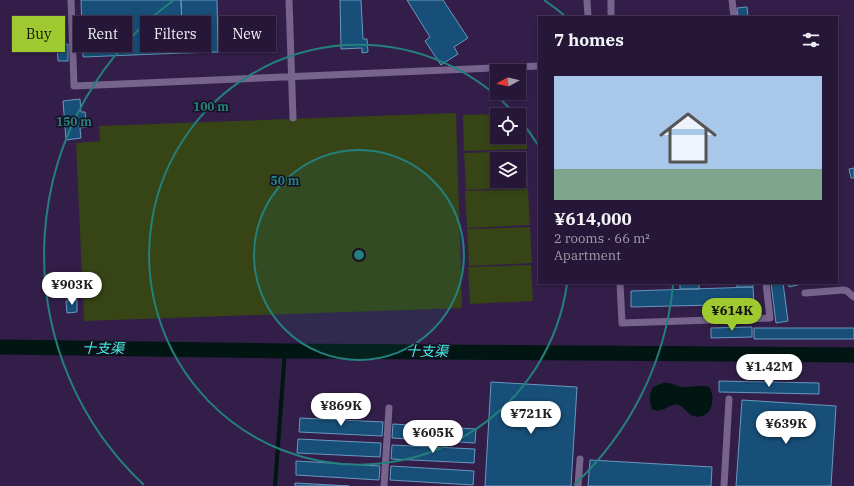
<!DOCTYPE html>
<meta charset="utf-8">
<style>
:root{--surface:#261637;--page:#322342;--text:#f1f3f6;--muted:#a49fad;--line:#423552;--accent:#9eca2f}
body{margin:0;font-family:"IBM Plex Serif","Noto Sans SC",serif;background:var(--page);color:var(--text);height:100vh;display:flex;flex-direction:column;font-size:15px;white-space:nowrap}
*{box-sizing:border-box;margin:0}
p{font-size:13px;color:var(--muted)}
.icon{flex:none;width:22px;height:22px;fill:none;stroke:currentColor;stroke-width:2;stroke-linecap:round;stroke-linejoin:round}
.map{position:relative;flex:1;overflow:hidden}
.panel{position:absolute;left:538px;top:16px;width:300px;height:268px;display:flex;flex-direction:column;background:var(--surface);border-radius:0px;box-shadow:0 2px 6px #0003,0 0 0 1px var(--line)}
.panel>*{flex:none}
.top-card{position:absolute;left:12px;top:16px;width:380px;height:36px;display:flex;gap:8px}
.needle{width:26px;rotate:262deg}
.tools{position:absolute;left:490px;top:64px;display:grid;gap:8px}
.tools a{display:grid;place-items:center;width:36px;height:36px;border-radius:0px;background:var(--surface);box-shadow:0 2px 6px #0003,0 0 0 1px var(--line);font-size:20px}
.price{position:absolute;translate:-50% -34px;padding:0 9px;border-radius:14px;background:#fff;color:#222;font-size:13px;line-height:26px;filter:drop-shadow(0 1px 2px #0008)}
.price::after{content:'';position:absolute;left:50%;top:24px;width:12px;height:9px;margin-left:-6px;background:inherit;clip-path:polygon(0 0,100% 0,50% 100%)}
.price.selected{background:var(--accent);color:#111}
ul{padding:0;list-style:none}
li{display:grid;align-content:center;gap:8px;height:212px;padding:0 16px}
li span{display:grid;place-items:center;height:124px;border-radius:0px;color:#555}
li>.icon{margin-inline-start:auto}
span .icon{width:72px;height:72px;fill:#fffc;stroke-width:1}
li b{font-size:17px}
h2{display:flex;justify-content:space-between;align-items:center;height:48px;padding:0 16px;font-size:17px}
.pill{padding:0 14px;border-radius:0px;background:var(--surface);box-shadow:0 2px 6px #0003,0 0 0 1px var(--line);font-size:14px;line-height:36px}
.pill.selected{background:var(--accent);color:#111}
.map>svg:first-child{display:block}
.green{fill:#364416;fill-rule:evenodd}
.water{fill:#011512}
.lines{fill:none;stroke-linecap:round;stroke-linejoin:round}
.stream{stroke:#011512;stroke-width:4}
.canal{stroke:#011512;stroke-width:15}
.building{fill:#174f78;stroke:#6998bf}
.service{stroke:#76648d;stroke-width:7}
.ring{fill:none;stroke:#24807c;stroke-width:2}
.labels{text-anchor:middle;stroke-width:3;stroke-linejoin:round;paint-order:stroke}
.water-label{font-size:14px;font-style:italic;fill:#40f5e3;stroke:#170e21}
.centre{fill:#24807c;stroke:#170e21;stroke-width:2}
.ring-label{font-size:12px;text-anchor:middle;font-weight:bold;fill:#24807c;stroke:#170e21;stroke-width:3;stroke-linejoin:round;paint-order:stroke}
</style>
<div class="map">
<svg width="854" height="486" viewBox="0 0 854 486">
<rect width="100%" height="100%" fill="#331e49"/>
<path class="green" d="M456,113L462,308L84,321L76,143L100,141L99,126Z
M526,113L527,149L464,151L463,115ZM497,115H519V137H497Z
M527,151L528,187L466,190L464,153ZM497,159H519V181H497Z
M528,189L530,225L467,228L465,191Z
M530,227L532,263L469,266L467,229Z
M531,265L533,301L470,304L468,267Z"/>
<path class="water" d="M663,383C672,382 675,386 682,387C691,388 700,384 709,387C717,399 711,421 693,416C687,414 684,406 678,405C669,402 664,415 652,409C649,402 649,393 653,387Z"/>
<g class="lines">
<path class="stream" d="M275,486L285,351"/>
<path class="canal" d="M0,347L285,351L854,355"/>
</g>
<path class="building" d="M81,0H181L183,53L83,57Z
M181,0H217L218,52L183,53Z
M340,0H361L363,39H367L368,52L362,53V48L341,49Z
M407,0H443L468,38L454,47L458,54L441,65L425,41L430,37Z
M747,7L748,17H738L737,8Z
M68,44V61H58L57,45Z
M80,99L81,112H85L87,127L80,128L81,138L66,140L63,101Z
M854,168V178H851L849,169Z
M680,283H699V289H680Z
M737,283H753V287H737Z
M771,283H783L788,321L776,323Z
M788,283H798V285L789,287Z
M753,287L754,304L631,307V291Z
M77,300V312L67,313L66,301Z
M752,327V337L711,338V328Z
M754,328H854V339H754Z
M719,381L819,383V394L719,392Z
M491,382L577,387L571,486H485Z
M742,400L836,406L831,486H736Z
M300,418L383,422L382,436L299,432Z
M393,424L476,429L475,443L392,438Z
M298,439L381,443L380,457L297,453Z
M392,445L475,449L474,463L391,459Z
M590,460L712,467L711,486H588Z
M296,461L380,466L379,480L296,475Z
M391,466L474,471L473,485L390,480Z
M295,483L349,486H295Z"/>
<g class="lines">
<path class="service" d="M71,0L74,86L539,66
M289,0L293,118
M587,0L588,17
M611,0V17
M732,0L734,17
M620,283L622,323L770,318L766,283
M805,293L843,290L847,291L854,297
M384,486L389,408
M578,486L580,459
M724,486L729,399"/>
</g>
<circle cx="359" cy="255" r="105" fill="#24807c" fill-opacity=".12"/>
<g class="ring">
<circle cx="359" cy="255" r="105"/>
<path d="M567 284A210 210 0 1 1 515 114M520 120A210 210 0 0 1 538 145"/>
<path d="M673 285A315 315 0 0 1 574 485M144 485A315 315 0 0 1 174 0M544 0A315 315 0 0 1 564 15"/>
</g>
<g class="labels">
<g class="water-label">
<text transform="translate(103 348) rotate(1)" y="5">十支渠</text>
<text transform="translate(427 351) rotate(1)" y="5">十支渠</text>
</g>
</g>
<circle cx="359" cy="255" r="6" class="centre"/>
<g class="ring-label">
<text x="211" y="111">100 m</text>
<text x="74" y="126">150 m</text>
<text x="285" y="185">50 m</text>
</g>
</svg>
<div class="tools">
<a><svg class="needle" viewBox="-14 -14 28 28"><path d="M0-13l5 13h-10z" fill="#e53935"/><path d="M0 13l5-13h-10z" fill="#a49fad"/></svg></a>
<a><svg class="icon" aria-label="locate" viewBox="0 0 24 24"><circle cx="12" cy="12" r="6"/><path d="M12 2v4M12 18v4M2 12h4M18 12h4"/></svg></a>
<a><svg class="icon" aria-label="layers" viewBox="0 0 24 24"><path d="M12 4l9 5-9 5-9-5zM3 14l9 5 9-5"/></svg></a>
</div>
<b class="price" style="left:72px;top:306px">¥903K</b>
<b class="price selected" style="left:732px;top:332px">¥614K</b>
<b class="price" style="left:769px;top:388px">¥1.42M</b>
<b class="price" style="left:341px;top:427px">¥869K</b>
<b class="price" style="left:531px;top:435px">¥721K</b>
<b class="price" style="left:786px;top:445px">¥639K</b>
<b class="price" style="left:433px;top:454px">¥605K</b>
<div class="top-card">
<a class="pill selected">Buy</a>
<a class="pill">Rent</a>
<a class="pill">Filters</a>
<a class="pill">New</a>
</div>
<section class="panel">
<h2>7 homes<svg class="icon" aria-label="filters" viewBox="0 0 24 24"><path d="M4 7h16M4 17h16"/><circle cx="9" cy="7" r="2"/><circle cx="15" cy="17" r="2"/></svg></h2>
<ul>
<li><span style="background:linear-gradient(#a9c7e8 75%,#7fa58c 0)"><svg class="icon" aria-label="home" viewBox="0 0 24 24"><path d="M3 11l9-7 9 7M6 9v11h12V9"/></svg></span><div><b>¥614,000</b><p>2 rooms · 66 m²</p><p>Apartment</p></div></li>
</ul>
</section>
</div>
